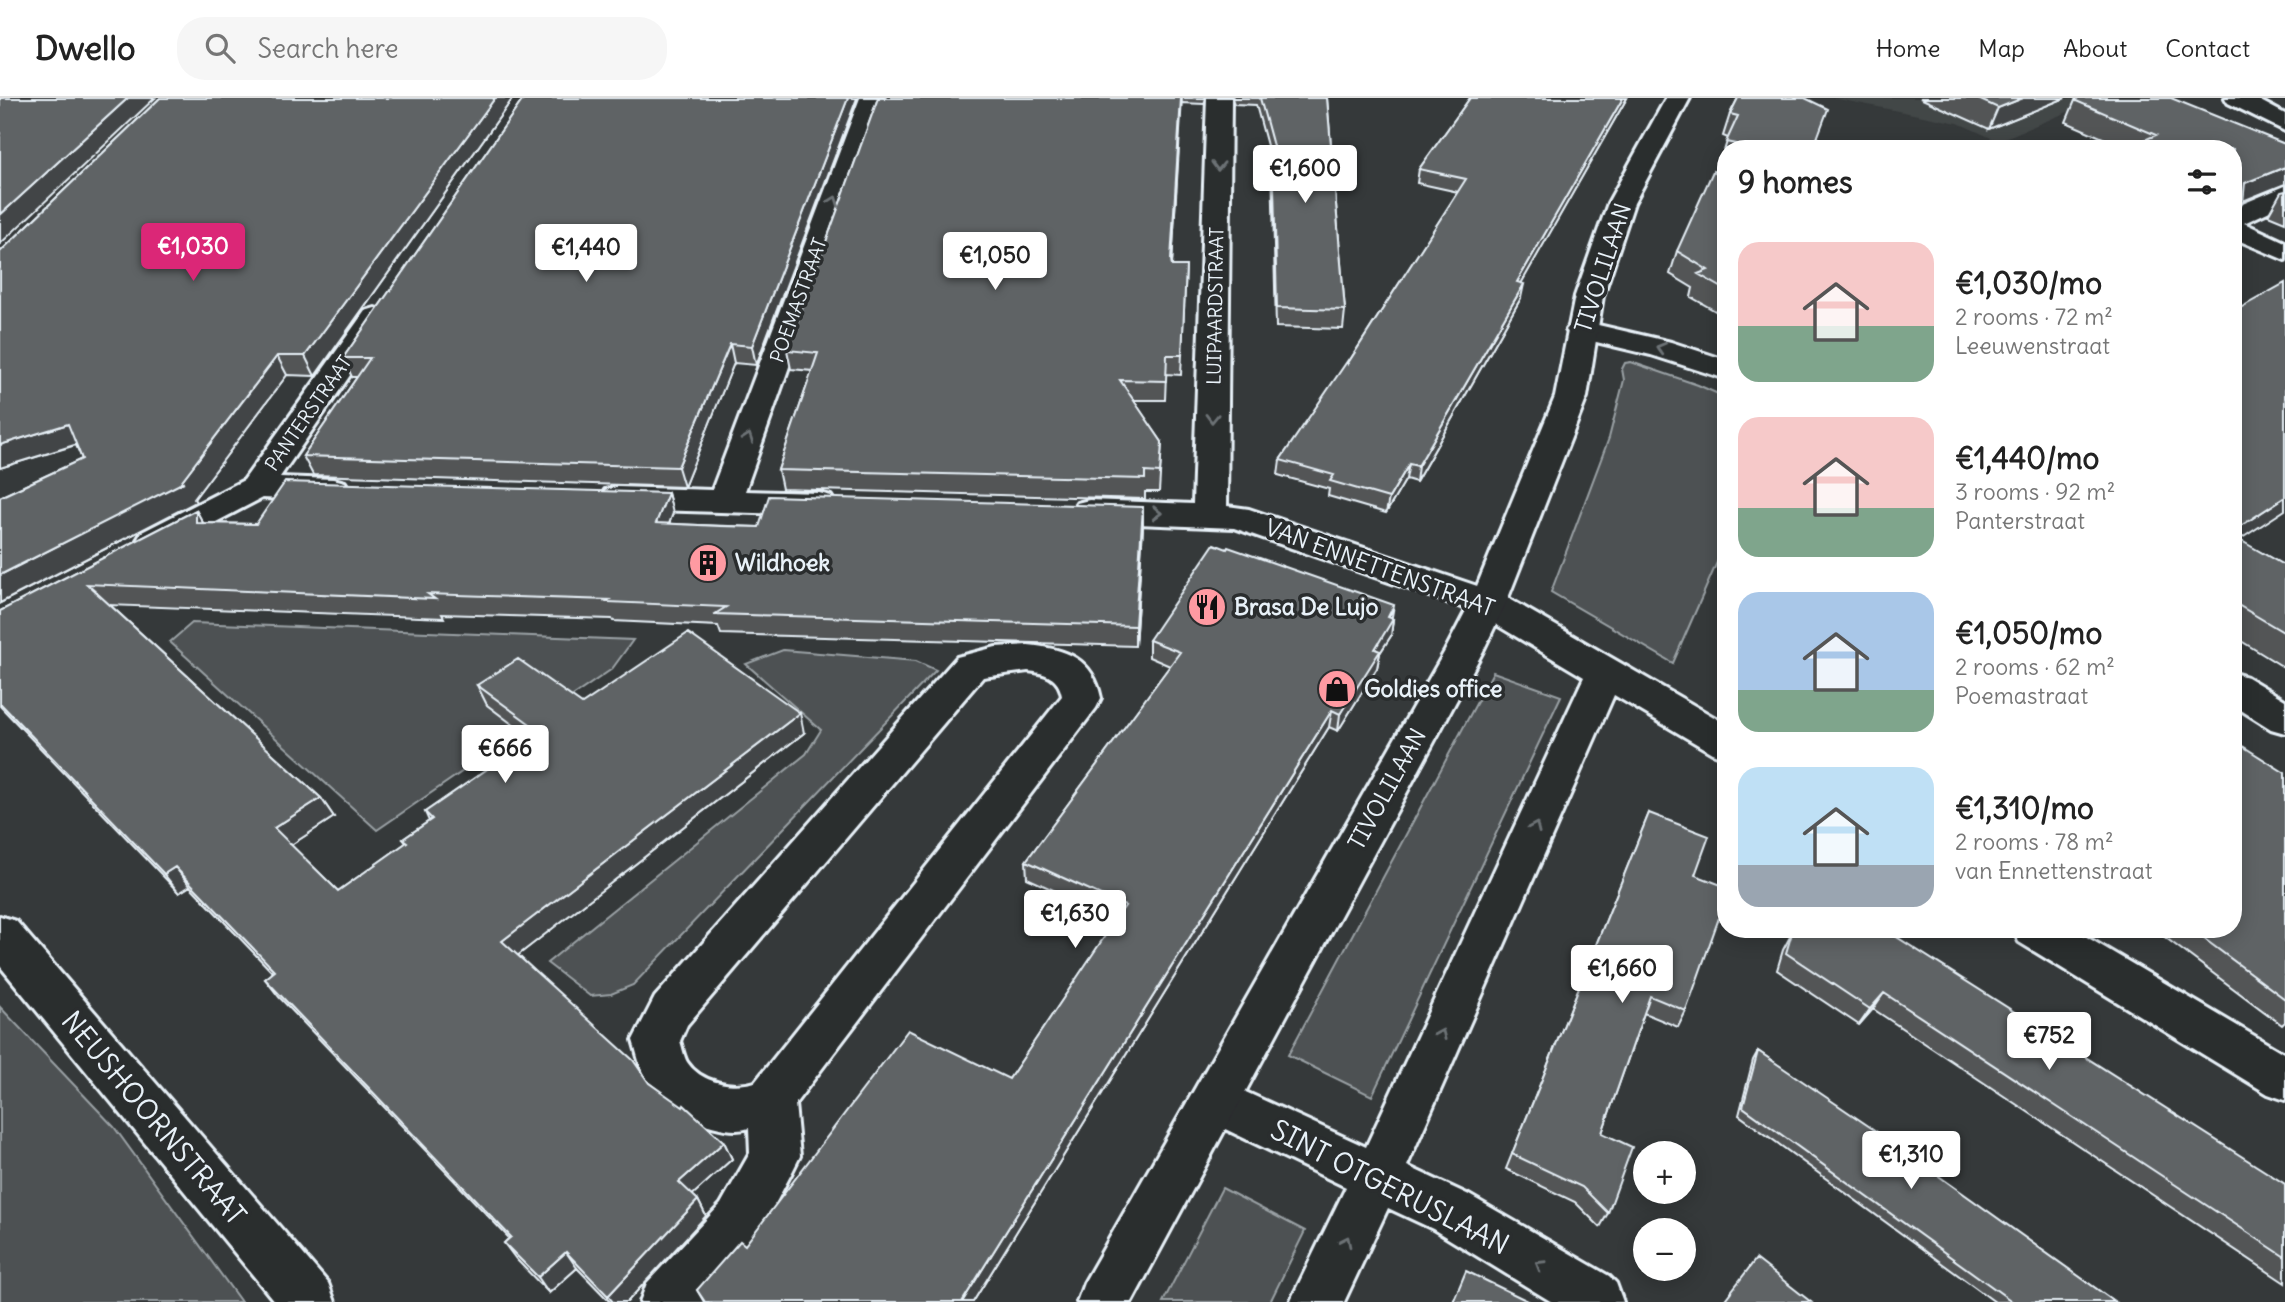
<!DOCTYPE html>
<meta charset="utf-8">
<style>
:root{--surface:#fff;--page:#f6f6f6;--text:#222;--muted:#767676;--line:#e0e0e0;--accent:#db2777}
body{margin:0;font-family:Delius,sans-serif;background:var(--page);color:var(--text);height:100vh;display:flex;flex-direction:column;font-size:26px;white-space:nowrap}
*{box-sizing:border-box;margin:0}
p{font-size:23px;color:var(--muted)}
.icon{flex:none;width:38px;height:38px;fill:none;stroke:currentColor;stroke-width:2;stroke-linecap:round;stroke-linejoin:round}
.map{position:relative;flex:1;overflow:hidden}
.details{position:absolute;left:1717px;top:42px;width:525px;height:798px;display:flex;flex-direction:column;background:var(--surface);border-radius:28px;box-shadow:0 4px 18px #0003}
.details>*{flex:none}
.tools{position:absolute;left:1633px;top:1043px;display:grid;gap:14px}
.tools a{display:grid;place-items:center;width:63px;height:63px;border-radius:50%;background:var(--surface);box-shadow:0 4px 18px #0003;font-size:35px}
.price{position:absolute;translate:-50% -60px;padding:0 16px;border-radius:7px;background:#fff;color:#222;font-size:23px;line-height:46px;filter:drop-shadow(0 2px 4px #0008)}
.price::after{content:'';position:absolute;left:50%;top:42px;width:21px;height:16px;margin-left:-10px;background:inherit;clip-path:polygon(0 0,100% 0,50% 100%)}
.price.on{background:var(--accent);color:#fff}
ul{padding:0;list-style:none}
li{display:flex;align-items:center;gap:21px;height:175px;padding:0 21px}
li span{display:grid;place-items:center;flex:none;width:196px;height:140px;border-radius:21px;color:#555}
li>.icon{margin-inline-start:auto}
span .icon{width:84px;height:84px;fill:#fffc;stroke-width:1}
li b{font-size:30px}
h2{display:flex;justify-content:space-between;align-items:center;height:84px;padding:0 21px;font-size:30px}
header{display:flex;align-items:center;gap:42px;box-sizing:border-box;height:98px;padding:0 35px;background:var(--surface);border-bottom:2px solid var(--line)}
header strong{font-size:33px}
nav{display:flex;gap:38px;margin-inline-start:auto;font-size:24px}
.search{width:490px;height:63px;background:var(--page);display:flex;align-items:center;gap:18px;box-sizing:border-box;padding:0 24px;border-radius:28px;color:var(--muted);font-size:26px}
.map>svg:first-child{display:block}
.built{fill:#424647}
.green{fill:#4d5152;stroke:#9aa1a5;stroke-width:2}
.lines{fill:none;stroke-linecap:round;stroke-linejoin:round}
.minor-casing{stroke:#e8f1f8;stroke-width:6}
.major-casing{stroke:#e8f1f8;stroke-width:6}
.minor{fill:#2a2d2e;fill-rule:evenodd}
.major{fill:#2a2d2e;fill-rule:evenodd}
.wall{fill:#525557;stroke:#e8f1f8;stroke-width:2}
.shaded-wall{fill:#424547;stroke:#e8f1f8;stroke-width:2}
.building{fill:#5f6365;stroke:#e8f1f8;stroke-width:2}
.oneway{stroke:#6c7275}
.labels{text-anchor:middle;stroke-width:7;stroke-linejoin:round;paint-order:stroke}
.far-street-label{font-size:19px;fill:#e8f1f8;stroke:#2a2d2e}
.street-label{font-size:23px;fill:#e8f1f8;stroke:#2a2d2e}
.poi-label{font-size:23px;font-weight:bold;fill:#e8f1f8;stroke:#2a2d2e;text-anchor:start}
.near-street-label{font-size:28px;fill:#e8f1f8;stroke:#2a2d2e}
</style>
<header>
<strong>Dwello</strong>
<div class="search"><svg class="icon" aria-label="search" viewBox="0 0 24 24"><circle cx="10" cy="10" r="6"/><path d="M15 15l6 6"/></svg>Search here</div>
<nav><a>Home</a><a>Map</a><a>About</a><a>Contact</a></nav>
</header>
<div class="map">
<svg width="2285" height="1204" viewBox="0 0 2285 1204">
<rect width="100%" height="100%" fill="#35393a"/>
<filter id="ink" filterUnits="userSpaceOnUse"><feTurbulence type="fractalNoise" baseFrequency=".0143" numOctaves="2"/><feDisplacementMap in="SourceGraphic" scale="14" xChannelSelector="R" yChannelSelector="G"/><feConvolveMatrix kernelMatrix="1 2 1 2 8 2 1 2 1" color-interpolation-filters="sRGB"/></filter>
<g filter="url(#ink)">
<path class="built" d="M1833,0H2101L1998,43L1958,25Z"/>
<path class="green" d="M1631,264L1698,287L1725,299V446L1673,565L1551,494L1609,340L1624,282L1622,271L1625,265Z
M192,525L633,542L612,571L377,732L170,544Z
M783,552L916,563L936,572L633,887L611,896L590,898L547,865L806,656L821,632L746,566Z
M1493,574L1561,598L1372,998L1288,957Z
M0,909L114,1029L241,1204H0Z
M1222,1090L1305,1133L1270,1204H1163Z"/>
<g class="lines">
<defs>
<path id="minor" d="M860,0H884L745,393L819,395L831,398L836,406L831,414L819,417L617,411L605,408L600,400L605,392L617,389L712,392Z
M1207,0H1231L1227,408L1249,411L1501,496L1726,626V660L1712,655L1614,597L1407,1068L1469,1097L1609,1178L1616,1185L1623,1204H1552L1433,1131L1388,1110L1344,1204H1290L1346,1089L1198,1018L1191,1002L1198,986L1215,980L1366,1049L1584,579L1475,514L1234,430L1089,424L1077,421L1072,413L1077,405L1089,402L1193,406Z
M2225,0H2255L2285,16V33L2228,5Z
M2285,88V106L2244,125L2285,144V162L2233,140V110Z
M375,210L385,213L390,219L280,379L333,381L345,384L350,392L345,400L333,403L262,400L166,450L154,453L142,450L137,442L142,434L244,382L365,213Z
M1581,223L1671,244L1726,262V281L1651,257L1571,238L1566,232L1571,226Z
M1028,547C1066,551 1093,560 1101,600L1096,610L795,1006L800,1058L792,1074L757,1140L703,1204H640L647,1185L721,1106L750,1055L749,1030C724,1039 666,1014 652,993C642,979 638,958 633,942L655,899L957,559L996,549ZM1028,573C1045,575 1059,579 1062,598L755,984C733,991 701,985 687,964C684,959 682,949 680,943L687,927L983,579Z
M2233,575L2247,579L2285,602V635L2271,631L2233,607Z
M0,818L16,823L328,1185L335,1204H275L0,868Z
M2013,831H2073L2285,956V1002L2268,996L2019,844Z"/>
<path id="major" d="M1666,0H1690L1634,105L1603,198L1587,299L1506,505L1483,553L1132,1204H1077L1084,1185L1445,553L1470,505L1555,299L1575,198L1608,105Z"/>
</defs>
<use href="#minor" class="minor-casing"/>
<use href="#major" class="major-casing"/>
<use href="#minor" class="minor"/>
<use href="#major" class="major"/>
</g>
<path class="wall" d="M160,0H513L315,278L287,277L194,401L196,404L0,505V399L82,361L76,347L0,370V154Z
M524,0H857L756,267L734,265L684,389L313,377L303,358L357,279H352L343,260Z
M878,0H1206L1204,6L1181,5L1172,168H1186L1181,277L1166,276L1165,302H1133L1162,344L1159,394H1145V401L782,391L778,372L812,273L791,271L787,252Z
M1232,0H1327L1345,212L1343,231L1276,229L1272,66L1256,7L1234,6Z
M1470,0H1627L1521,185V200L1416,384L1406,381L1386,415L1328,398L1329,391L1278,377L1280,362L1348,265L1458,94L1417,85L1419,71Z
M1738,0L1814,51H1726V68L1720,66L1728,40L1723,38L1730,16Z
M1920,0H2065L1989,31Z
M2076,0H2171L2233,51L2126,50L2066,24Z
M1726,79V219L1691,199L1693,190L1670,176L1677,153Z
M2285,93V124L2268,117L2281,94Z
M2233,214L2239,442L2285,468V570L2233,538Z
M668,395L673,415L669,426L759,429H1143L1135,548L721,536L718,528L613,523L612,521L442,516L444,520L110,507L321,700L334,719L291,747L338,793L406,745L403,741L429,723L425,714L532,641L487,607L477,587L582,606L804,635L518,857L649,985L724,1044L732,1061L692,1097L698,1102L706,1118L627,1204H610L577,1170L549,1195L516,1161L504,1145L509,1140L279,899L265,881L273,875L190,788L179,795L0,608V513L196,412L203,425L256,426Z
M1391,520L1393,521L1391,538L1380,555L1377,570L1338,633L1329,629L973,1204H704L697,1192L745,1147L1009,981L1117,821L1027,780L1026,763L1170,568L1149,559V542Z
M2285,675V924L2282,927L2154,831H2233Z
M1649,715L1695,777L1686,913L1678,929L1644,915L1602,1035L1608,1115L1600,1129L1575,1104L1506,1071Z
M1792,835L2285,1086V1185L1873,911L1859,927L1777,872L1783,852Z
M1758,953L2115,1204H1995L1739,1017L1753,962Z"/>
<path class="shaded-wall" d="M128,0H155L0,146V117Z
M495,0H513L315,278L305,258Z
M848,0H857L756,267L752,248Z
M1182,0L1171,181V162Z
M1623,0H1627L1514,198L1517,184Z
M2023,0H2065L1989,31L1998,10Z
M2285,69V86L2233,107L2245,85Z
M2243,104L2233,121V109Z
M1524,186L1521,200L1416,384L1418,368Z
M730,246L734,265L684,389L678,369Z
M277,258L287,277L194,401L196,404L0,505V477L180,385Z
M68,326L81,345L0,370V347Z
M1409,366L1406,381L1386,415L1389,400Z
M668,395L673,415L662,445L656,425Z
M2285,399V412L2233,446V433Z
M1143,409V429L1135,548V528Z
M196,412L207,432L196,425Z
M1394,507L1391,524L1393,521L1391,538L1380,555L1377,570L1338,633L1340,616L1375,551Z
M1332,612L1329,629L973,1204H962Z
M800,615L804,635L512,862L502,843Z
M321,700L334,719L288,749L274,730Z
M175,769L190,788L179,795L164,776Z
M1884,895L1873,911L1859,927L1870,911Z
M724,1044L732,1061L688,1101L679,1084Z
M698,1102L706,1118L627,1204H613L608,1198Z
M566,1154L577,1170L549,1195L538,1179Z"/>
<path class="building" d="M0,0H128L0,117Z
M160,0H495L305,258H277L180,385L184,384L0,477V399L82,361L68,326L0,347V154Z
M524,0H848L752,248L730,246L678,369L303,358L370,260H343Z
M878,0H1181L1171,162L1172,168H1186L1182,257H1167L1166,283L1120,282L1162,344L1160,375L1145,374V381L778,372L818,255L787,252Z
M1260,0H1327L1345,212L1277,210L1273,48Z
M1470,0H1623L1517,184L1524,186L1418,368L1409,366L1389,400L1330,383L1334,377L1280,362L1348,262V265L1466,81L1419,71Z
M1738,0H1805L1828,11L1813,51H1759L1726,44L1738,18L1730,16Z
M1976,0H2023L1998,10Z
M2077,0H2171L2285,46V69L2245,85L2243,104L2233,109V51H2124L2156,37L2076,3Z
M1713,73L1726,79V192L1698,176L1708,172L1677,153Z
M2285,185V399L2233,433V214Z
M285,384L668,395L656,425L720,428L759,429L769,398L1143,409L1135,528L715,516L726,509L606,504L609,502L428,496L435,501L87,486L321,700L274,730L338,793L407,744L403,741L432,721L425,714L541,634L477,587L518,561L582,606L688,535L800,615L502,843L633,962L649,985L683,1009L684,1007L724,1044L679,1084L698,1102L608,1198L566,1154L538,1179L504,1145L511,1139L265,881L275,873L175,769L164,776L0,605V513L196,412V425L256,426Z
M2233,438L2285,468V535L2233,504Z
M1214,446L1227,451L1228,449L1394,507L1388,519L1393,521L1375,551L1380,553L1340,616L1332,612L962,1204H705L697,1192L740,1143L745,1147L908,932L1009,981L1125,808L1026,763L1180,554L1149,542Z
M2233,642L2285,675V901L2191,831H2233Z
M1649,715L1709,738L1695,777L1724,788L1723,790L1726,791V800L1686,913L1650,898L1602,1035L1632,1049L1608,1115L1582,1089L1512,1056Z
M1795,831H1884L2285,1086V1159L1884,895L1870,911L1786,855L1792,835Z
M1758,953L1873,1031L2115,1204H2013L1743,1009Z
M1756,1161L1811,1204H1723Z
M1466,1173L1530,1204H1453Z"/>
<defs><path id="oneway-chevron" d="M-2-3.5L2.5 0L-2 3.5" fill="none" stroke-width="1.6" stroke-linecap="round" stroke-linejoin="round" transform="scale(1.75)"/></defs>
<g class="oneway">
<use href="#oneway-chevron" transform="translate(1218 68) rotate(91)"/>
<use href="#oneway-chevron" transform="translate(834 103) rotate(-70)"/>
<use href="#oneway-chevron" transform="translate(1661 250) rotate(-165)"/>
<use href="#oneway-chevron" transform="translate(1212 320) rotate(91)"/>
<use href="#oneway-chevron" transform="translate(748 340) rotate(-70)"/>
<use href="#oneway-chevron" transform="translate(1157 415) rotate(2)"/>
<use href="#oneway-chevron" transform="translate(1535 729) rotate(-66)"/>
<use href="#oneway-chevron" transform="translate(1441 936) rotate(-66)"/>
<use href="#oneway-chevron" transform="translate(1346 1143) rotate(-64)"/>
<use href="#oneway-chevron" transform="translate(1540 1167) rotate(-149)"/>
</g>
</g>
<defs>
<symbol id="building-disc" viewBox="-11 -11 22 22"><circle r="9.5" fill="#ff9aa2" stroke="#2a2d2e"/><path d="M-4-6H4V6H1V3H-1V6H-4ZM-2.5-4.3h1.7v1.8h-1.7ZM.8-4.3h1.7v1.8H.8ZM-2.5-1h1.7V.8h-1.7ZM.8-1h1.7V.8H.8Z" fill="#111"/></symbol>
<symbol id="restaurant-disc" viewBox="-11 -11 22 22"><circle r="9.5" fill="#ff9aa2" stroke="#2a2d2e"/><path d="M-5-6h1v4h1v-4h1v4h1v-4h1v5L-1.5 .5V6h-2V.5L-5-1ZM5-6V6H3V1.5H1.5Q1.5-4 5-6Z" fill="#111"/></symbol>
<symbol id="shop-disc" viewBox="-11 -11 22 22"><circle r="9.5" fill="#ff9aa2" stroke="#2a2d2e"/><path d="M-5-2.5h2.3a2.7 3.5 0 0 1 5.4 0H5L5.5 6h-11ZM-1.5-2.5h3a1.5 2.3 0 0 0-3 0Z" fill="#111"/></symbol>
</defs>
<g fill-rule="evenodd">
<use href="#building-disc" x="686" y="443" width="44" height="44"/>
<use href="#restaurant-disc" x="1185" y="487" width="44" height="44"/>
<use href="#shop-disc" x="1315" y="569" width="44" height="44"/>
</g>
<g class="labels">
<g class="far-street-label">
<text transform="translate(798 202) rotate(-70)" y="7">POEMASTRAAT</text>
<text transform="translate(1215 208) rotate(-89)" y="7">LUIPAARDSTRAAT</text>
<text transform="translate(308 315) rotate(-55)" y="7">PANTERSTRAAT</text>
</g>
<g class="street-label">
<text transform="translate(1603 170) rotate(-72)" y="8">TIVOLILAAN</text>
<text transform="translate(1380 470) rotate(20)" y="8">VAN ENNETTENSTRAAT</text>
<text transform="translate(1387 691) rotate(-61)" y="8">TIVOLILAAN</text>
</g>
<g class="poi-label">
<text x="735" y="473">Wildhoek</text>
<text x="1234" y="517">Brasa De Lujo</text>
<text x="1364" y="599">Goldies office</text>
</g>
<g class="near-street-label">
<text transform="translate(154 1020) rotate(50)" y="10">NEUSHOORNSTRAAT</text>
<text transform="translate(1390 1089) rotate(27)" y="10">SINT OTGERUSLAAN</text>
</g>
</g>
</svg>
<div class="tools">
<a>+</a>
<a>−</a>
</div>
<b class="price" style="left:1305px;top:107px">€1,600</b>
<b class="price on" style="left:193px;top:185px">€1,030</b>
<b class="price" style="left:586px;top:186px">€1,440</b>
<b class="price" style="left:995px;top:194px">€1,050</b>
<b class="price" style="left:505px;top:687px">€666</b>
<b class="price" style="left:1075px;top:852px">€1,630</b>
<b class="price" style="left:1622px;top:907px">€1,660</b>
<b class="price" style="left:2049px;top:974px">€752</b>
<b class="price" style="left:1911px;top:1093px">€1,310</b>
<section class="details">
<h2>9 homes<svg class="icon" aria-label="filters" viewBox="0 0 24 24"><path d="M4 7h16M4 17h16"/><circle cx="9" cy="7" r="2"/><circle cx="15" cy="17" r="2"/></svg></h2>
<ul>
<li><span style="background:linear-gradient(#f6c9c9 60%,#7fa58c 0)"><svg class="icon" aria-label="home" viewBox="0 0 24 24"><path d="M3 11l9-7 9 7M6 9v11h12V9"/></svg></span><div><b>€1,030/mo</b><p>2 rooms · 72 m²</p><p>Leeuwenstraat</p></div></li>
<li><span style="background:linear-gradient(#f6c9c9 65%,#7fa58c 0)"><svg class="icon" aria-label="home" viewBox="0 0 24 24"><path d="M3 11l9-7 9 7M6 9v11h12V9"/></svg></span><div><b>€1,440/mo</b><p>3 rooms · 92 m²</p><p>Panterstraat</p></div></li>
<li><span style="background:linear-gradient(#a9c7e8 70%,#7fa58c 0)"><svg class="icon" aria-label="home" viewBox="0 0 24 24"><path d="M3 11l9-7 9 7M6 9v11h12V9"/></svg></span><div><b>€1,050/mo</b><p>2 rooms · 62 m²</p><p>Poemastraat</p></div></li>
<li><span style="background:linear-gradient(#bfe0f5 70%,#9aa5b1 0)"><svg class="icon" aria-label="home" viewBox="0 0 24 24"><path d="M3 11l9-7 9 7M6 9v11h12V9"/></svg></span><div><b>€1,310/mo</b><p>2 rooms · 78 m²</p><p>van Ennettenstraat</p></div></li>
</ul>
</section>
</div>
